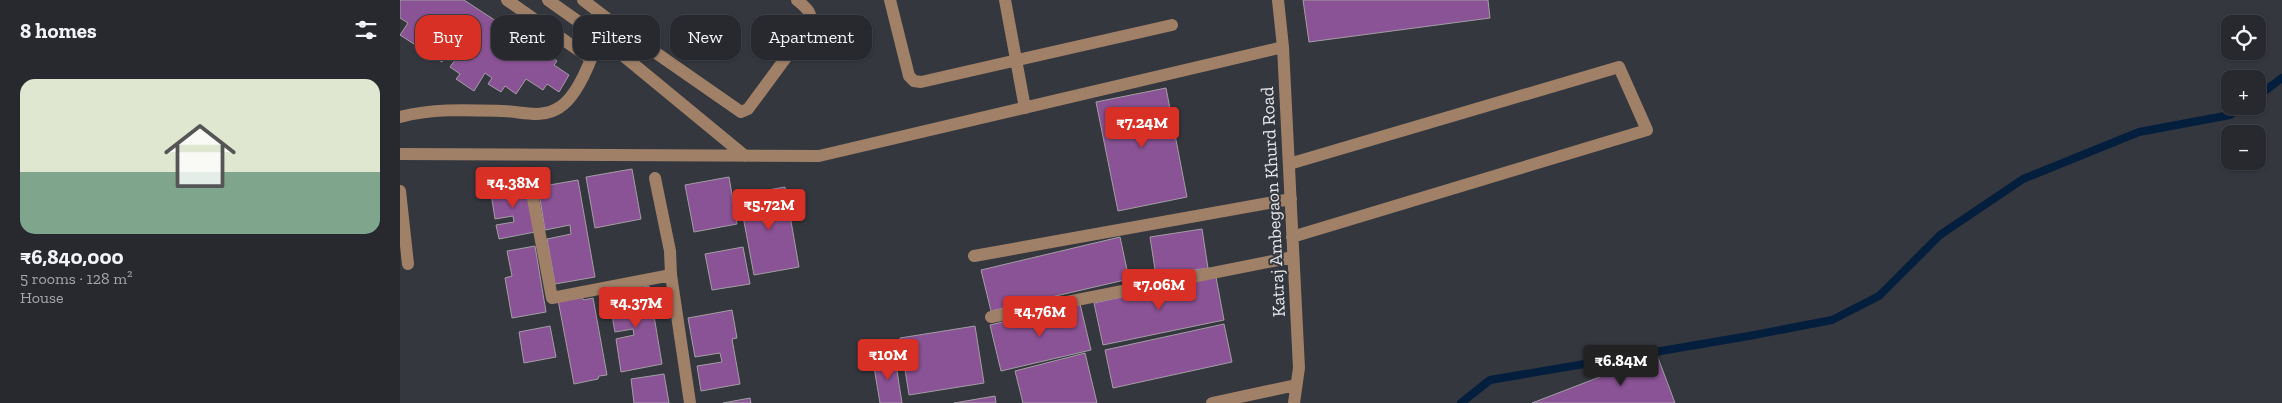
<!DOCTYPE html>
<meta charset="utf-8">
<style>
:root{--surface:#27292e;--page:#33353a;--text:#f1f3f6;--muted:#a4a6aa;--line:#43454a;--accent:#d93025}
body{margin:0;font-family:"Zilla Slab",serif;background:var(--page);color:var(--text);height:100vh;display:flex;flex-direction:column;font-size:19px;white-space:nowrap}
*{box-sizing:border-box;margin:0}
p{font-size:16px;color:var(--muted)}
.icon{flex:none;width:28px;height:28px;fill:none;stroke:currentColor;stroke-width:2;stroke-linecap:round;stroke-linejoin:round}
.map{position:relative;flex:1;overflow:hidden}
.panel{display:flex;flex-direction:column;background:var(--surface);width:400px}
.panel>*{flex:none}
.guide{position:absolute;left:15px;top:15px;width:475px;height:45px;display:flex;gap:10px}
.controls{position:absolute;left:1821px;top:15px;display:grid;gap:10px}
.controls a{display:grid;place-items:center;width:45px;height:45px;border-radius:10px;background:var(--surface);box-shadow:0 1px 4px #0004,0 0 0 1px var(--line);font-size:25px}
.price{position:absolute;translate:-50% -42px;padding:0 11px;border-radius:5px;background:var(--accent);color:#fff;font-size:16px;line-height:32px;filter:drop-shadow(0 1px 2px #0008)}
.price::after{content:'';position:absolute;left:50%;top:30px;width:15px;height:11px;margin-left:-8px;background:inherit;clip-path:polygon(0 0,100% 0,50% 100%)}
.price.on{background:#222;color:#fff}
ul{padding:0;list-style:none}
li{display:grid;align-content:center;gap:10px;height:265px;padding:0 20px}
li+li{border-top:1px solid var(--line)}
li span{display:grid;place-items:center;height:155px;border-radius:15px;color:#555}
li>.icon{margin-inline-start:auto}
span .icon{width:90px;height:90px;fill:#fffc;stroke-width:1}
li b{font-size:21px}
h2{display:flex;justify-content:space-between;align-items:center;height:60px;padding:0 20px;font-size:21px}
.chip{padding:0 18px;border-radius:15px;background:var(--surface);box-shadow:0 1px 4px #0004,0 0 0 1px var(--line);font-size:18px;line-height:45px}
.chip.on{background:var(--accent);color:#fff}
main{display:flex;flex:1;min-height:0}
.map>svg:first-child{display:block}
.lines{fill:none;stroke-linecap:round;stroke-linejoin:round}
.stream{stroke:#041e3e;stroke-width:8}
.building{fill:#8a5395;stroke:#a49ea5}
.minor{stroke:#a08168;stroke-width:12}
.labels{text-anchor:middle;stroke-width:4;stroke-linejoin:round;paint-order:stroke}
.street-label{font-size:18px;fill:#e6e8ec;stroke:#34373e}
</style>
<main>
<section class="panel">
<h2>8 homes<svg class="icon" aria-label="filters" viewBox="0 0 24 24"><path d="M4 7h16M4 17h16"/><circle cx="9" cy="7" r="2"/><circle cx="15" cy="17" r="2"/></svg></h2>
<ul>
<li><span style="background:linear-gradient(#dfe7d0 60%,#7fa58c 0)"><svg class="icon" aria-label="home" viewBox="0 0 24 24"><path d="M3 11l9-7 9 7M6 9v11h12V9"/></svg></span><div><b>₹6,840,000</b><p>5 rooms · 128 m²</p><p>House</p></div></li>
</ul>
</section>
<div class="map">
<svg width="1882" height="403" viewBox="0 0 1882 403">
<rect width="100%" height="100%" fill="#34373e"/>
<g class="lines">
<path class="stream" d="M1858,96L1882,78
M1061,403L1090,380L1349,336L1432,320L1479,296L1540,235L1623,179L1739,132L1830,115L1843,106"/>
</g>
<path class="building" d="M0,0H64L157,61L154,65L169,75L159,92L147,84L143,90L126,79L116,94L105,86L101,92L88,84L92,78L85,73L74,91L56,79L60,74L50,67L61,52L52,46L42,62L0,35L8,23L0,18Z
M903,0H1088L1090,18L909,42Z
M766,88L787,197L718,211L696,102Z
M232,169L241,219L195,228L186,177Z
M329,177L337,224L294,232L285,185Z
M126,180L135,232L99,239L96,225L114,222L113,216L95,219L90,187Z
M178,180L195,277L155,284L147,239L171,234L170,225L145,230L138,187Z
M385,187L399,267L354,275L339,195Z
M802,229L808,268L756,276L750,237Z
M720,237L729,279L591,311L581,270Z
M135,246L146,312L112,318L105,278L112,276L107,251Z
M343,247L350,284L312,290L305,254Z
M816,277L824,320L703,345L694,303Z
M249,286L262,364L221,372L216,339L234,335L233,329L215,332L208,293Z
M180,296L184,300L193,298L207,375L199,376L198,379L174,384L158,300Z
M680,304L691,350L601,371L590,325Z
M332,310L337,338L332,339L340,384L301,391L297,366L322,362L320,353L295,357L288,318Z
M824,324L832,362L713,388L705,350Z
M150,326L156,357L124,363L119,332Z
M575,326L584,383L509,395L500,338Z
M685,353L697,403H623L615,371Z
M1257,355L1275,403H1132Z
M495,358L502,403H480L473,361Z
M264,374L269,403H234L231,379Z
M595,396L596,403H554Z
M350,398L351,403H323Z"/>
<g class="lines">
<path class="minor" d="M148,0L203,39L345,156
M183,0L213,23L341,112L348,109L410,25C414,13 405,7 397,0
M490,0L509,76L514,81L521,82L772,25
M605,0L625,108
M878,0L883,47L899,368L894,403
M191,59L213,23
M0,117C32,108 71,110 104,111C124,112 143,119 160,107C174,98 185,74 191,59L107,0
M0,154L419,156L883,47
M889,164L1219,67L1247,130L892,237
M129,178L152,298L271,275
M255,178L270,251L271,275L290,403
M0,191L8,264
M574,256L891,199
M591,317L893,257
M812,403L896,385"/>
</g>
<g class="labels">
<g class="street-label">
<text transform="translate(873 202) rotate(-93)" y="6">Katraj Ambegaon Khurd Road</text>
</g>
</g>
</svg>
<div class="controls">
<a><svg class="icon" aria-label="locate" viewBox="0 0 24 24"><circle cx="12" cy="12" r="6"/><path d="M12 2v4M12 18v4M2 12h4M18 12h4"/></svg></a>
<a>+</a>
<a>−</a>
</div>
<b class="price" style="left:742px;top:149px">₹7.24M</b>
<b class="price" style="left:113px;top:209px">₹4.38M</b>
<b class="price" style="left:369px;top:231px">₹5.72M</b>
<b class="price" style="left:759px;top:311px">₹7.06M</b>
<b class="price" style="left:236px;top:329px">₹4.37M</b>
<b class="price" style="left:640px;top:338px">₹4.76M</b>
<b class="price" style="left:488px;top:381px">₹10M</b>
<b class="price on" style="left:1221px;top:387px">₹6.84M</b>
<div class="guide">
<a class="chip on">Buy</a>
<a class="chip">Rent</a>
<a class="chip">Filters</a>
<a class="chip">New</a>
<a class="chip">Apartment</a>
</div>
</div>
</main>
